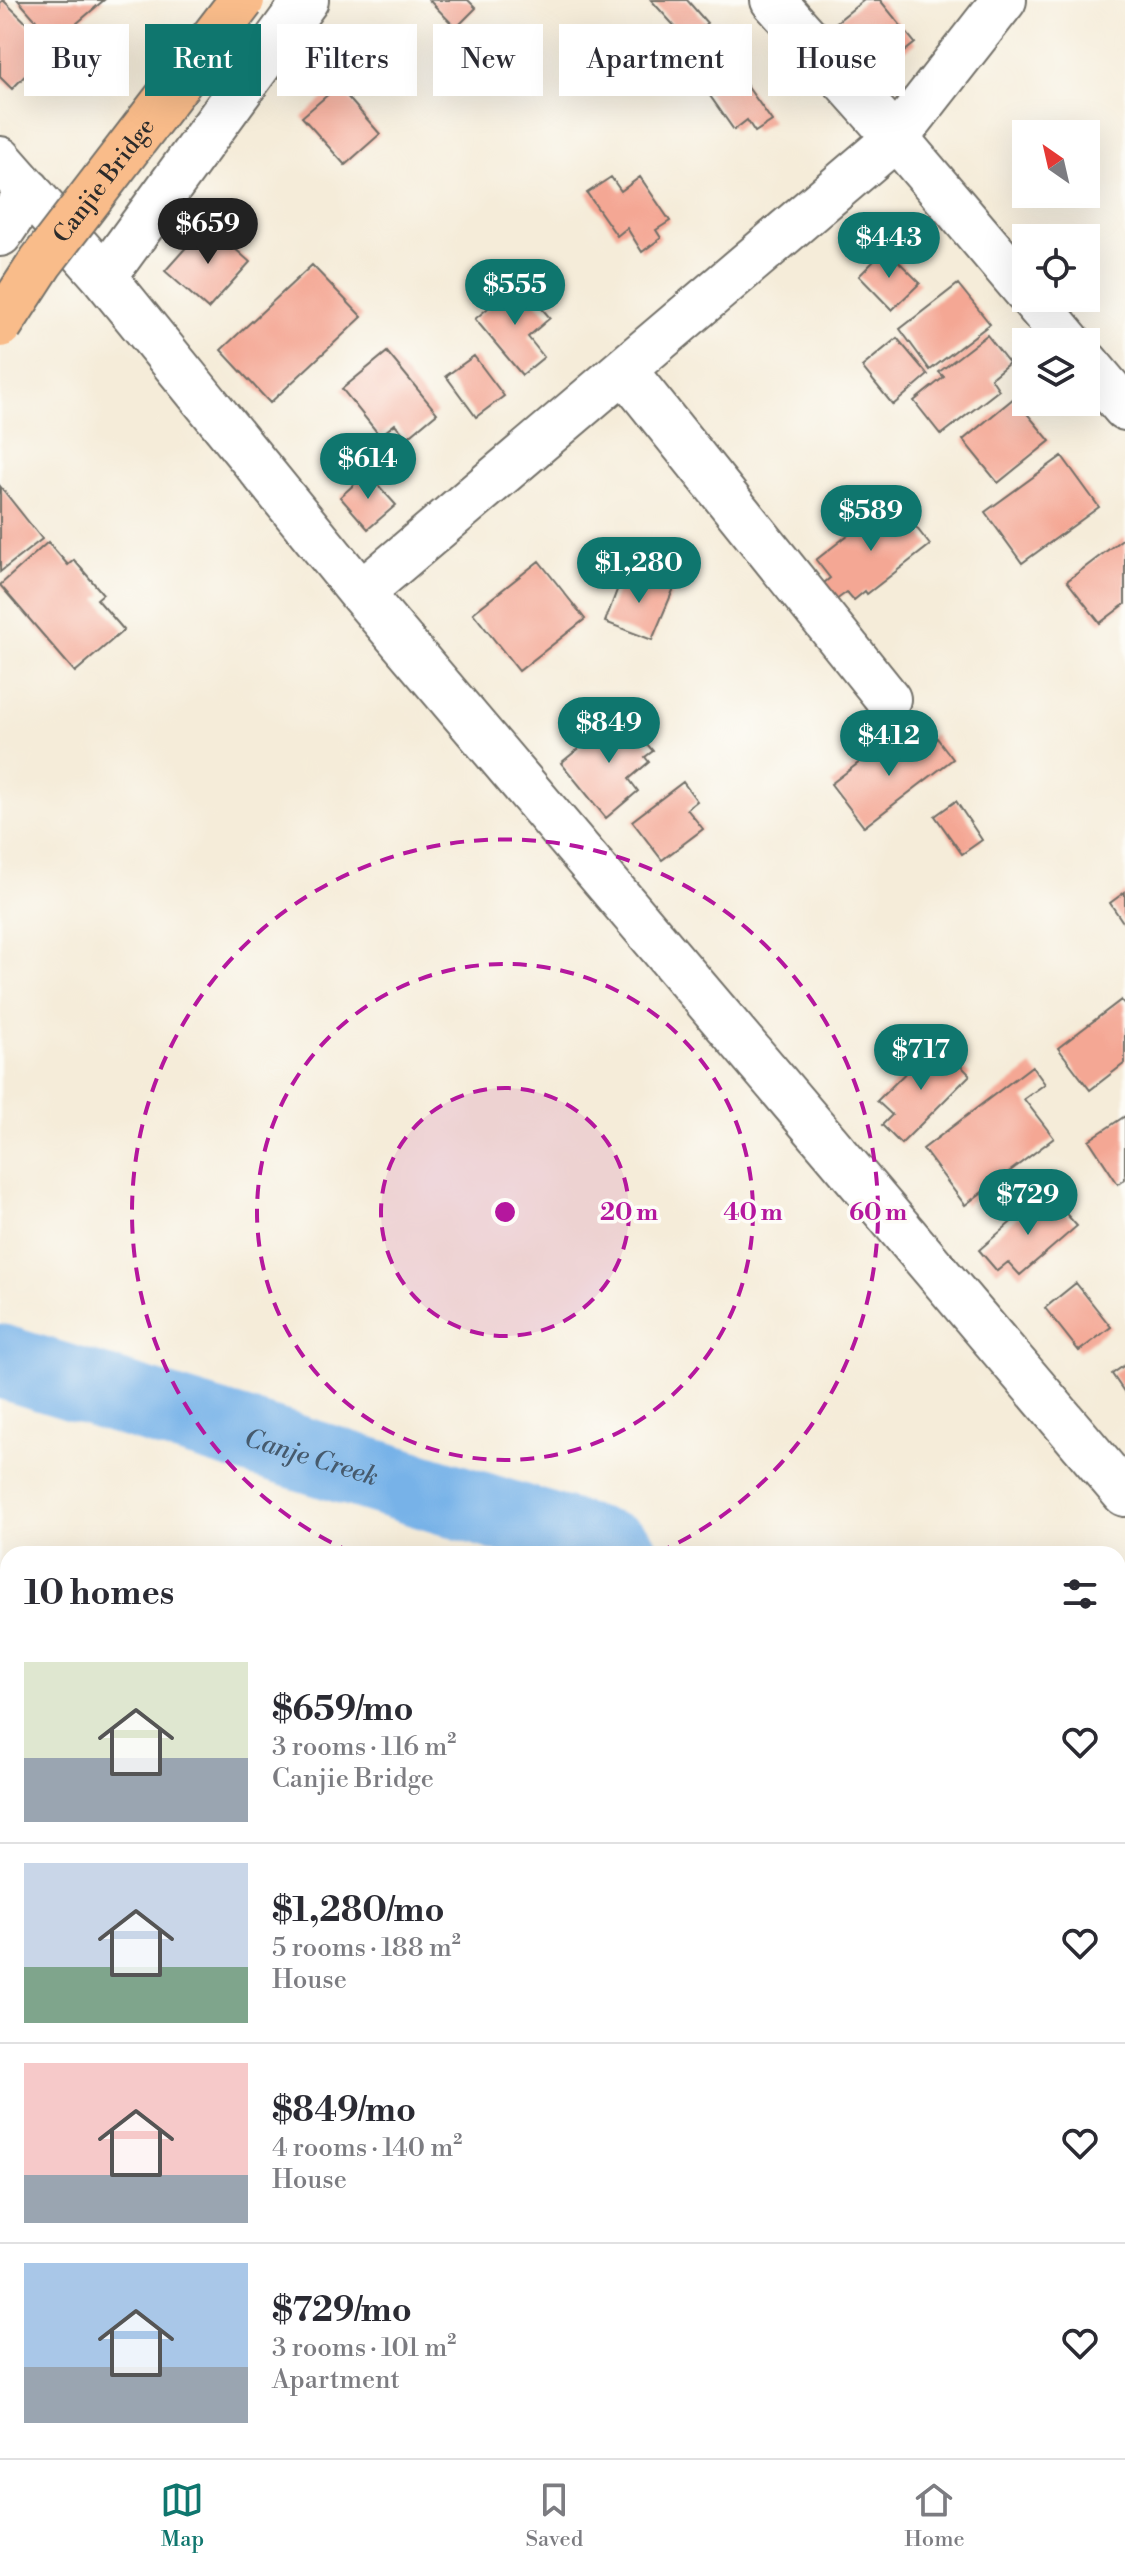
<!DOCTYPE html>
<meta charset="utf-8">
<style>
:root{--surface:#fff;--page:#f2f2f3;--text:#2b2b33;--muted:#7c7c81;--line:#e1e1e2;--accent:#0f766e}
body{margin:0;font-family:"Libre Bodoni",serif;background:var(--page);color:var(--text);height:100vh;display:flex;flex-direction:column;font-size:30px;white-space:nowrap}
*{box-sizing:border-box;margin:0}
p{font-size:26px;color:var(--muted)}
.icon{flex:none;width:44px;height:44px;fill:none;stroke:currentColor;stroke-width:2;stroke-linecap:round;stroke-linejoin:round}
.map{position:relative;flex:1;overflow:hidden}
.sheet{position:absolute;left:0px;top:1546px;width:1126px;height:912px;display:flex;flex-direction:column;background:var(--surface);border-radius:24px 24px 0 0;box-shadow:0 8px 32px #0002}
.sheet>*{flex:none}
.guide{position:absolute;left:24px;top:24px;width:1078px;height:72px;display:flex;gap:16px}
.needle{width:52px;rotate:326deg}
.buttons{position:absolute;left:1012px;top:120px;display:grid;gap:16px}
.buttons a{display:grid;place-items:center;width:88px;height:88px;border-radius:0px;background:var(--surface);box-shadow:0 8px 32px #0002;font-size:40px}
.price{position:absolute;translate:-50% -68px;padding:0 18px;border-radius:28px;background:var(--accent);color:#fff;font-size:26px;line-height:52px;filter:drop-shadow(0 2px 4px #0008)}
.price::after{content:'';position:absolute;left:50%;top:48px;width:24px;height:18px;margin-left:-12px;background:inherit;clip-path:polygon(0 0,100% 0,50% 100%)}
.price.active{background:#222;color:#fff}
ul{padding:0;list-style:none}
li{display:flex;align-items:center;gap:24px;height:200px;padding:0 24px}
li+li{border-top:2px solid var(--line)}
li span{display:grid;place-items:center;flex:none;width:224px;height:160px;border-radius:0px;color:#555}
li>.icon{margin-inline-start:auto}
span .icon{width:96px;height:96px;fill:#fffc;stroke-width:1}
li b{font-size:34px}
h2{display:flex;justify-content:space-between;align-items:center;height:96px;padding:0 24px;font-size:34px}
.pill{padding:0 28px;border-radius:0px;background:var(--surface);box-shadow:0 8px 32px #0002;font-size:28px;line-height:72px}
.pill.active{background:var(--accent);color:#fff}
.menu{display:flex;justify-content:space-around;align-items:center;height:112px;border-top:2px solid var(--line);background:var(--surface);font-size:22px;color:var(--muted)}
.menu a{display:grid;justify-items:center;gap:4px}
.menu .active{color:var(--accent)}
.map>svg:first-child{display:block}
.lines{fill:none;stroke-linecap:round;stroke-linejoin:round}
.river{stroke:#77b2e8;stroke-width:74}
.building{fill:#f4a794}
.minor-casing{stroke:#726f68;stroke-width:48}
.minor{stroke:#fff;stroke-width:44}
.major-bridge-casing{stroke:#726f68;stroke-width:48;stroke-linecap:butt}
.major-bridge{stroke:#f9bc8a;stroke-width:44}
.ring{fill:none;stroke:#b5179e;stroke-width:4;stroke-dasharray:14 10}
.labels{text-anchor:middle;stroke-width:7;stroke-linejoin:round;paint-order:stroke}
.street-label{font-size:24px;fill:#2b2b2b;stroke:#fdfcf7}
.water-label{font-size:26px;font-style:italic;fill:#465a6d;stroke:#fdfcf7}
.centre{fill:#b5179e;stroke:#fdfcf7;stroke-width:4}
.ring-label{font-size:24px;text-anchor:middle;font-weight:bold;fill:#b5179e;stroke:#fdfcf7;stroke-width:7;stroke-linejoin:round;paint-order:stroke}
</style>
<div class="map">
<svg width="1125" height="2458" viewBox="0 0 1125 2458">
<rect width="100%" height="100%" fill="#fdfcf7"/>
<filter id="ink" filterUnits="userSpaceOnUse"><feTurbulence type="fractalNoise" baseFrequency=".0125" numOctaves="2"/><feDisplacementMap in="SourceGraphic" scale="16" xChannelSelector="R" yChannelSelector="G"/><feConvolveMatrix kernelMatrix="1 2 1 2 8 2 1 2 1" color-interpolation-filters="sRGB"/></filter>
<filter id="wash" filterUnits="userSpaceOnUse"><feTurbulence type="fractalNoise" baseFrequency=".006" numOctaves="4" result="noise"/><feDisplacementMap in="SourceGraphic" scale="32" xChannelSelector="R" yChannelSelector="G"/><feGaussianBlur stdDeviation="1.8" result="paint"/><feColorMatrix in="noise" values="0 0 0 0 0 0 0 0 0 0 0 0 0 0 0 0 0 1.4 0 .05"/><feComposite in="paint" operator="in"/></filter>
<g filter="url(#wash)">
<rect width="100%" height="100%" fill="#f5ecd9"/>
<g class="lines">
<g class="river">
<path id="s1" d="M0,1361L618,1551L622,1554"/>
<path d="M1118,2146L1125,2158"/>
</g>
</g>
<g id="blocks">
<path class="building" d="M3,0L52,48L12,89L0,77V3Z
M18,0H104L55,42Z
M429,0H468L476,8L456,28Z
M651,0H687L707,23L687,40Z
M864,0H880L915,43L869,80L828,29Z
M717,60L722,68L730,62L772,121L755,132L747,120L734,130L701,83L712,76L706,67Z
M338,86L380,134L345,165L302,117Z
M611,177L621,191L640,177L670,221L656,230L661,238L642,252L627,228L617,236L587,193Z
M207,224L250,262L208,309L165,271Z
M886,249L920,283L892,310L859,276Z
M312,265L362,317L270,403L221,350Z
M519,282L550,318L528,337L544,357L522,375L475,319Z
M958,284L990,324L930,370L900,329Z
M987,335L1009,363L991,378L999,390L941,435L914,401L944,377L939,372Z
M897,338L928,375L893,405L862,367Z
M387,352L437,413L407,438L395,424L380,436L342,389Z
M474,356L504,396L476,417L446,376Z
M1014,398L1050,441L998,483L963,440Z
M1062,456L1099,507L1022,563L985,512Z
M367,473L396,505L368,529L340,497Z
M0,486L42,539L0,572Z
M894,499L930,545L867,594L865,591L854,600L847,592L832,603L819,587L830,578L816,560Z
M1125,537V604L1100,623L1067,581Z
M48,542L68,565L74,560L103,594L97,599L124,630L75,672L0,585Z
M539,561L585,619L519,671L473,613Z
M625,569L674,588L652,640L605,622Z
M621,714L653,751L645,757L649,762L629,779L638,791L606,818L561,763Z
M934,734L953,759L864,827L831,784L886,742L900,759Z
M683,782L697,801L687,809L703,829L662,860L632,821Z
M956,801L982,840L962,854L935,816Z
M1125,892V925L1110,903Z
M1121,1000L1125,1005V1063L1090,1090L1058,1048Z
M937,1042L970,1075L901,1144L882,1125L892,1115L877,1101Z
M1032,1066L1045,1084L1024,1099L1054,1138L965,1205L923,1149Z
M1125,1116V1179L1118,1184L1089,1140Z
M1040,1197L1053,1212L1060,1207L1077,1226L1020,1275L1008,1262L997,1271L979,1250Z
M1076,1283L1111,1327L1079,1351L1045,1308Z
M1125,1365V1393L1112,1374Z"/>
</g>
</g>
<g filter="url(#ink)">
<use href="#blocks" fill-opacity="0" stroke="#726f68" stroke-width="2"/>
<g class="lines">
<defs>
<path id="minor" d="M773,0L896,138L1026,291
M0,159L104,277L361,593L1125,1494
M0,234L29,191
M104,277L306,0
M1032,298L1069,342
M1086,362L1125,408
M624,370L888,699
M361,593L896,138L1004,0"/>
</defs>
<use href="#minor" class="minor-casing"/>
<use href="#minor" class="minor"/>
<defs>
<g id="major-bridge">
<path id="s2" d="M0,325L41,262L242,0"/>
</g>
</defs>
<use href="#major-bridge" class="major-bridge-casing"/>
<use href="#major-bridge" class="major-bridge"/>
</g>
</g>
<circle cx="505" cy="1212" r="124" fill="#b5179e" fill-opacity=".12"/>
<g class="ring">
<circle cx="505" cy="1212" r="124"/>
<circle cx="505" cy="1212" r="248"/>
<path d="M353 1553A373 373 0 1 1 657 1553"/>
</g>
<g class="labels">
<g class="street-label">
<text dy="8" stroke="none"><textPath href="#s2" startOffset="178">Canjie Bridge</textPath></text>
</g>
<g class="water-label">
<text dy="9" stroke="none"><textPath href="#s1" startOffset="326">Canje Creek</textPath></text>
</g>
</g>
<circle cx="505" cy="1212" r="12" class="centre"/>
<g class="ring-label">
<text x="629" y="1220">20 m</text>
<text x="753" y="1220">40 m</text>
<text x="878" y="1220">60 m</text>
</g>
</svg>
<div class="buttons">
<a><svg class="needle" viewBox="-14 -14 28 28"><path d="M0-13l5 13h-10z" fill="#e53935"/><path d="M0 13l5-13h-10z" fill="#7c7c81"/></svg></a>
<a><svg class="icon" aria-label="locate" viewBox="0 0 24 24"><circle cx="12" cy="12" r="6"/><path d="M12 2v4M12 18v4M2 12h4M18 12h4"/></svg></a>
<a><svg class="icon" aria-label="layers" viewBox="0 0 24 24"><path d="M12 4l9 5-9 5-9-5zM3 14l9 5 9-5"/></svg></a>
</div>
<b class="price active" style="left:208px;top:266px">$659</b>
<b class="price" style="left:889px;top:280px">$443</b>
<b class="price" style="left:515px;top:327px">$555</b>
<b class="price" style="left:368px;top:501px">$614</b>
<b class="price" style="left:871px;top:553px">$589</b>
<b class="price" style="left:639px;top:605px">$1,280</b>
<b class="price" style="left:609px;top:765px">$849</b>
<b class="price" style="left:889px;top:778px">$412</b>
<b class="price" style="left:921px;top:1092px">$717</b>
<b class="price" style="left:1028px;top:1237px">$729</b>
<div class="guide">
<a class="pill">Buy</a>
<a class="pill active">Rent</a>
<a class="pill">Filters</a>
<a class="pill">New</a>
<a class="pill">Apartment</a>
<a class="pill">House</a>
</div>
<section class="sheet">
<h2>10 homes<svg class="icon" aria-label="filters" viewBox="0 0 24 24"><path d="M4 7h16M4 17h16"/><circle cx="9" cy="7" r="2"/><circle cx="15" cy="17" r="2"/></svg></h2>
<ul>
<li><span style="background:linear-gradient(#dfe7d0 60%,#9aa5b1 0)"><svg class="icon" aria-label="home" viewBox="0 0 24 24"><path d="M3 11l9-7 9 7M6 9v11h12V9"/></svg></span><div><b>$659/mo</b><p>3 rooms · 116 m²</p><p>Canjie Bridge</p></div><svg class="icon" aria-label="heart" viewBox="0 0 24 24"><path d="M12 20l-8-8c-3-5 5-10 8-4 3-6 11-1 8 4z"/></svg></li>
<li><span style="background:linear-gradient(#c9d6e8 65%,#7fa58c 0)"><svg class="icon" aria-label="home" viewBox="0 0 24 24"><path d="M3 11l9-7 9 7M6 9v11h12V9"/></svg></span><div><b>$1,280/mo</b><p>5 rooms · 188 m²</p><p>House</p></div><svg class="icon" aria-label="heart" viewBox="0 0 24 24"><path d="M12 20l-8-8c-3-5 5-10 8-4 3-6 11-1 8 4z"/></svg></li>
<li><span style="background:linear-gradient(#f6c9c9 70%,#9aa5b1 0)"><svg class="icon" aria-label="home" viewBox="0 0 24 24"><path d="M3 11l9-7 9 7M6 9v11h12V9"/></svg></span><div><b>$849/mo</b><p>4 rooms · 140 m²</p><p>House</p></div><svg class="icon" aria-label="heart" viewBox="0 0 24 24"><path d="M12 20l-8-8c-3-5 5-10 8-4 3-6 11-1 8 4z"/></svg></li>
<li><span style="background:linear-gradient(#a9c7e8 65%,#9aa5b1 0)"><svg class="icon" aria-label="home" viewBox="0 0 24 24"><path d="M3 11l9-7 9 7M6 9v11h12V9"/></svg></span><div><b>$729/mo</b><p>3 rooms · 101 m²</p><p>Apartment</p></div><svg class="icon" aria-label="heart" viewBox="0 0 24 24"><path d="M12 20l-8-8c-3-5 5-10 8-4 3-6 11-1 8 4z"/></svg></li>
</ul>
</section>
</div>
<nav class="menu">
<a class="active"><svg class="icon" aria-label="map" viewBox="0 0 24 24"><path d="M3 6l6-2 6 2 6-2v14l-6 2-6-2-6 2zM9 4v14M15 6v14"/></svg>Map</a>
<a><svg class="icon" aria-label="saved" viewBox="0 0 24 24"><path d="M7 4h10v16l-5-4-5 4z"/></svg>Saved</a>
<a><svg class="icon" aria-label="home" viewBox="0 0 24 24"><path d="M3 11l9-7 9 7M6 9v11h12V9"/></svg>Home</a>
</nav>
